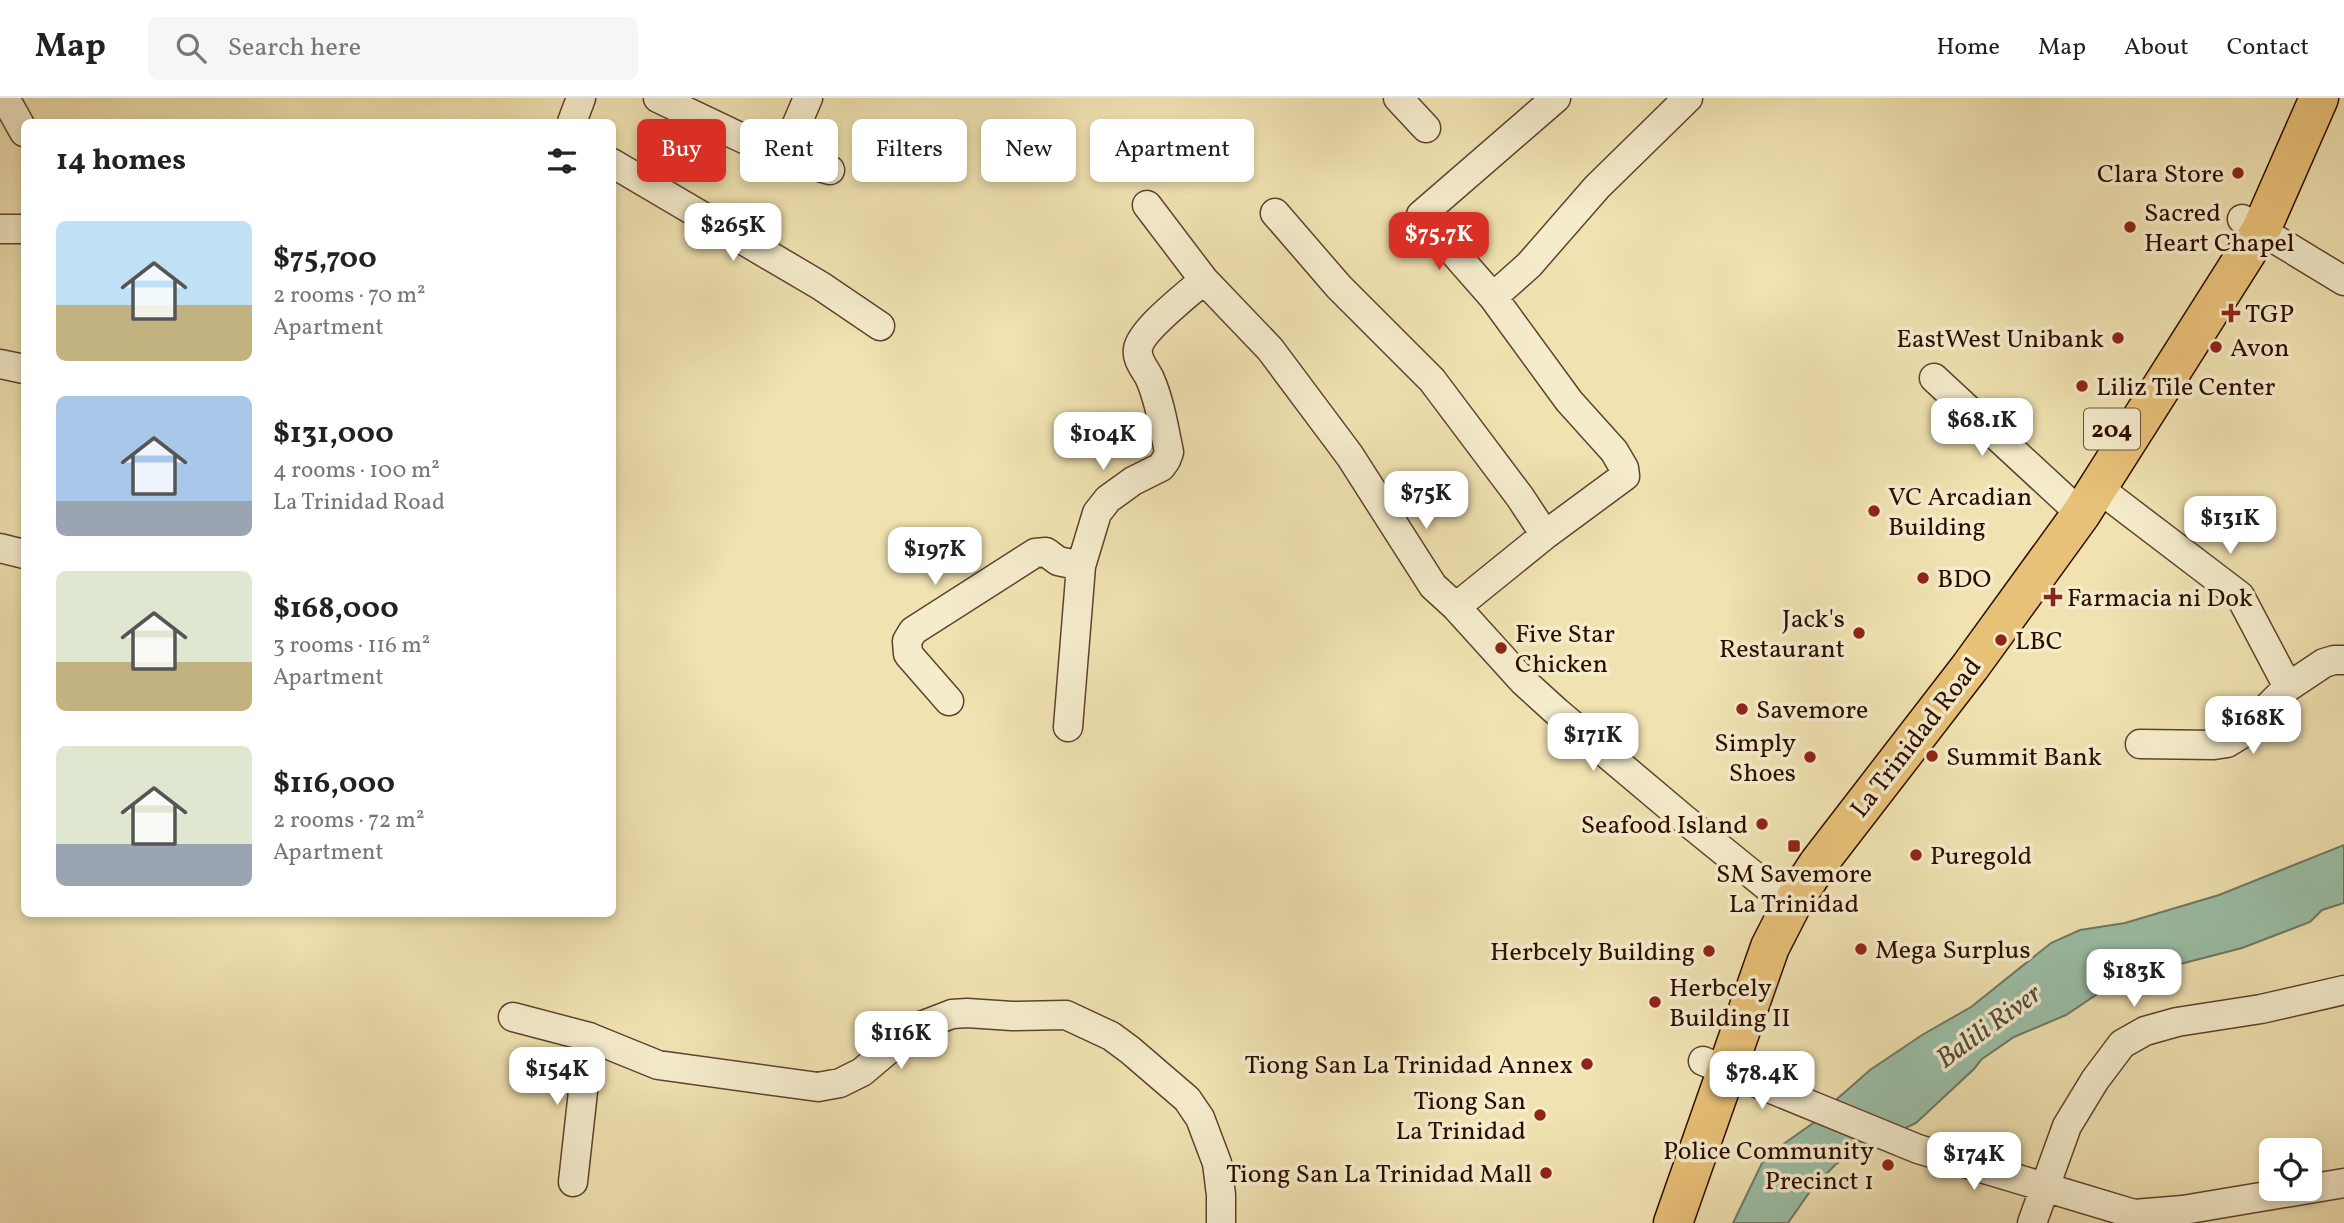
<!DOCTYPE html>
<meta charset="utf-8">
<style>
:root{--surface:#fff;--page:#f6f6f6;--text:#222;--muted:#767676;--line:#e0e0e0;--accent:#d93025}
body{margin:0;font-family:Vollkorn,serif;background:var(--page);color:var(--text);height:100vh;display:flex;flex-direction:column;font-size:26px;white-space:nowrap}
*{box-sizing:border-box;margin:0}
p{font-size:23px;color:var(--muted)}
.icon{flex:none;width:38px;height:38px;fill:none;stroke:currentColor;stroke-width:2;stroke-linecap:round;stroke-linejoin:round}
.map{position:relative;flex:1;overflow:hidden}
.sheet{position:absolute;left:21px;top:21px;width:595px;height:798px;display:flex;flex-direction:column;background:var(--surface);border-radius:10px;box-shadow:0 4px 10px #0003}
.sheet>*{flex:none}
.guide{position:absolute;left:637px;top:21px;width:665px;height:63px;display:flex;gap:14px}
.fabs{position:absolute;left:2259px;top:1040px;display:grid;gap:14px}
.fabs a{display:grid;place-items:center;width:63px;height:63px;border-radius:10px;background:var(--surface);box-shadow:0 4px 10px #0003;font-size:35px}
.price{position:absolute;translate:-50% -60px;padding:0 16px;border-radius:14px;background:#fff;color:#222;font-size:23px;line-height:46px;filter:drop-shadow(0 2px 4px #0008)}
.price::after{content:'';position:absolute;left:50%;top:42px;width:21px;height:16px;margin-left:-10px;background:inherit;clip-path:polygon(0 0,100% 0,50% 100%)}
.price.active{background:var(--accent);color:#fff}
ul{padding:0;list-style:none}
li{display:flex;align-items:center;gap:21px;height:175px;padding:0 35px}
li span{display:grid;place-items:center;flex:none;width:196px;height:140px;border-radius:10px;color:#555}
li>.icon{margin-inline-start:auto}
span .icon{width:84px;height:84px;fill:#fffc;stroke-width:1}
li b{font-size:30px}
h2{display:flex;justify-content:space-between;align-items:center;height:84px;padding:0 35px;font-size:30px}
.tag{padding:0 24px;border-radius:10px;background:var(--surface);box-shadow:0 4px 10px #0003;font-size:24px;line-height:63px}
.tag.active{background:var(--accent);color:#fff}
header{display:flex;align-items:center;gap:42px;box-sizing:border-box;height:98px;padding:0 35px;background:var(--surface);border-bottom:2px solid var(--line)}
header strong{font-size:33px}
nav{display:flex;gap:38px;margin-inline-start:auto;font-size:24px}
.search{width:490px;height:63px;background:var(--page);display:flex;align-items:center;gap:18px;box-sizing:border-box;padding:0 24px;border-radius:10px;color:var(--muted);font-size:26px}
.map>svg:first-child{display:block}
.water{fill:#9bbfa7;stroke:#6f7865;stroke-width:2}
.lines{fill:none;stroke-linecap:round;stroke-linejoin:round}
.minor-casing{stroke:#5e422d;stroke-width:31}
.highway-casing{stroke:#2e0d01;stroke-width:41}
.minor{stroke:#f5eccc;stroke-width:28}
.highway{stroke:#e8c178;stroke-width:38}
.poi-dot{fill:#8f2418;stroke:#f5eccc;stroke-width:2.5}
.labels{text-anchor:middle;stroke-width:7;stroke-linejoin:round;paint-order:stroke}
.shield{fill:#f5eccc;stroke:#6a503e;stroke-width:2}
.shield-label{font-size:24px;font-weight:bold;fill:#2e0d01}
.poi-label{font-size:26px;fill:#2e0d01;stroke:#f5eccc;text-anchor:start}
.street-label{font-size:26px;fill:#2e0d01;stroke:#f5eccc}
.water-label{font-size:28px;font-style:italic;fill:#544b3b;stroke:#f5eccc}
</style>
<header>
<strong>Map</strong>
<div class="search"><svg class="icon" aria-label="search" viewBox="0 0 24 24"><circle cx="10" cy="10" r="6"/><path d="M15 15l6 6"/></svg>Search here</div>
<nav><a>Home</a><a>Map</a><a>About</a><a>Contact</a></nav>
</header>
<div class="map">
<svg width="2344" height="1125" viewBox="0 0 2344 1125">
<rect width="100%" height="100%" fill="#f0e2b1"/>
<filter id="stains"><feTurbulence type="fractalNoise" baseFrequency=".00286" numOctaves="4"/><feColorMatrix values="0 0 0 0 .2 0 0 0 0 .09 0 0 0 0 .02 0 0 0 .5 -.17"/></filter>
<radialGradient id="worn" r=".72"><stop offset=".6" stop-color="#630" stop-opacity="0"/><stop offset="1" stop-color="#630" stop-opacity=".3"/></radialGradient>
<path class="water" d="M2344,747V805L2322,812L2310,824L2242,850L2153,873L2099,895L2066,917L2014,939L1982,961L1974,971L1916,1025L1849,1057L1835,1067L1811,1092L1788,1125H1733L1762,1065L1778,1050L1823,1018L1837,1001L1870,972L1922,937L1971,909L2051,845L2080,832L2125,825L2219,797Z"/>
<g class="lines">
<defs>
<path id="minor" d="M5,0L24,34
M658,0L780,58L793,35L808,0
M1398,0L1426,30
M572,24L581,0
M780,58L830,72
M612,65L821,188L880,228
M1147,107L1204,182L1270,251L1350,358L1433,488L1456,509L1545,437L1625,378L1624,370L1614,353L1569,303L1493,199L1421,117L1556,0
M1275,115L1339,189L1432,282L1520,399L1545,437
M2242,121L2344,183
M0,131H24
M1493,199L1529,167L1597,89L1688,0
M0,266L24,271
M1934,280L2081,416
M2097,389L2240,498L2288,589
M0,450L24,456
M1456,509L1524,584L1557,614L1684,721L1774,794L1792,806
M949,603L908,556L907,543L913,533L1035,455L1046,454L1058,463L1081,468
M1068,629L1081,468L1097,415L1108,401L1133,383L1161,369L1166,362L1169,354C1164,330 1160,304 1150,281C1146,272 1136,262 1138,251C1140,233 1189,195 1204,182
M2140,646L2214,647L2227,645L2240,637L2288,589L2324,565L2334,562H2344
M513,919L589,939L658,967L818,989L840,985L862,974L913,931L952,916L967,915L1012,918L1066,917L1111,938L1130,952L1187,1001L1200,1020L1217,1065L1221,1097V1125
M1703,963L1918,1051L2134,1116L2183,1112L2344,1085
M573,1084L589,939
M2032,1125L2067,1028L2095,982L2122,946L2145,933L2177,924L2261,911L2344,892"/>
<path id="highway" d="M1673,1125L1770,849L1792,806L1818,766L1970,569L2081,416L2261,132L2319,0"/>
</defs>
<use href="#minor" class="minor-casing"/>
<use href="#highway" class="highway-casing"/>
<use href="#minor" class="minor"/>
<use href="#highway" class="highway"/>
</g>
<g class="poi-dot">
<circle cx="2238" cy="75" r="7"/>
<circle cx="2130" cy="129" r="7"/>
<path d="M2227.5 204.5h7v7h7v7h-7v7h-7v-7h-7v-7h7z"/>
<circle cx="2118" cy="240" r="7"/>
<circle cx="2216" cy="249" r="7"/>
<circle cx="2082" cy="288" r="7"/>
<circle cx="1874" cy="413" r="7"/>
<circle cx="1923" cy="480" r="7"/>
<path d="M2049.5 488.5h7v7h7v7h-7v7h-7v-7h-7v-7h7z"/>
<circle cx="1859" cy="535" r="7"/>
<circle cx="2001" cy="542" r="7"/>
<circle cx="1501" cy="550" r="7"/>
<circle cx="1742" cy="611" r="7"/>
<circle cx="1932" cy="658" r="7"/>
<circle cx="1810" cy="659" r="7"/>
<circle cx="1762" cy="726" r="7"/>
<rect x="1787" y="741" width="14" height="14" rx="3.5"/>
<circle cx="1916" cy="757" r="7"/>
<circle cx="1861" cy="851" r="7"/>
<circle cx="1709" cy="853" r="7"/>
<circle cx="1655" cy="904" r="7"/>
<circle cx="1587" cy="966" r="7"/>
<circle cx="1540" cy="1017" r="7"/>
<circle cx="1888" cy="1067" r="7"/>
<circle cx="1546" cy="1075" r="7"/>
</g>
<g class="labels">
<rect class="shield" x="2084" y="310.5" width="56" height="41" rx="5"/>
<g class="shield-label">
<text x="2112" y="339">204</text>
</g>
<g class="poi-label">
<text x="2224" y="84" text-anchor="end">Clara Store</text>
<text x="2144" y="123">Sacred<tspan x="2144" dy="30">Heart Chapel</tspan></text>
<text x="2245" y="224">TGP</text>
<text x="2104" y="249" text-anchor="end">EastWest Unibank</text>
<text x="2230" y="258">Avon</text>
<text x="2096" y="297">Liliz Tile Center</text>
<text x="1888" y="407">VC Arcadian<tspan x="1888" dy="30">Building</tspan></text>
<text x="1937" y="489">BDO</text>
<text x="2067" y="508">Farmacia ni Dok</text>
<text x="1845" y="529" text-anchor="end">Jack's<tspan x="1845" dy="30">Restaurant</tspan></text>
<text x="1515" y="544">Five Star<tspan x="1515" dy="30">Chicken</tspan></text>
<text x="2015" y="551">LBC</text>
<text x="1756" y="620">Savemore</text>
<text x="1796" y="653" text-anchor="end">Simply<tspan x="1796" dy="30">Shoes</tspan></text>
<text x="1946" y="667">Summit Bank</text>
<text x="1748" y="735" text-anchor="end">Seafood Island</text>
<text x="1930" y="766">Puregold</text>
<text x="1794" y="784" text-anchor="middle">SM Savemore<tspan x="1794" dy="30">La Trinidad</tspan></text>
<text x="1875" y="860">Mega Surplus</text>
<text x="1695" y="862" text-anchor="end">Herbcely Building</text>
<text x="1669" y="898">Herbcely<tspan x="1669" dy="30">Building II</tspan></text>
<text x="1573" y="975" text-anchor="end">Tiong San La Trinidad Annex</text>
<text x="1526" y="1011" text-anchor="end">Tiong San<tspan x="1526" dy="30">La Trinidad</tspan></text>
<text x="1874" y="1061" text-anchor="end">Police Community<tspan x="1874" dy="30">Precinct 1</tspan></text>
<text x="1532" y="1084" text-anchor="end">Tiong San La Trinidad Mall</text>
</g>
<g class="street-label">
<text transform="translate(1915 639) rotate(-52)" y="9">La Trinidad Road</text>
</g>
<g class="water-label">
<text transform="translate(1988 927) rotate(-36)" y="10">Balili River</text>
</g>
</g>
<rect width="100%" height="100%" filter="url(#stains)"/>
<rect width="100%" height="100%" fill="url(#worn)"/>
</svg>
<div class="fabs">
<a><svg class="icon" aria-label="locate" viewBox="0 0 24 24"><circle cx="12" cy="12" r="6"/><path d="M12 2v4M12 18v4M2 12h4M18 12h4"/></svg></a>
</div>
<b class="price" style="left:733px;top:165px">$265K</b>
<b class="price active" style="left:1439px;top:174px">$75.7K</b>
<b class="price" style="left:1982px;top:360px">$68.1K</b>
<b class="price" style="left:1103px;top:374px">$104K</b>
<b class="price" style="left:1426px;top:433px">$75K</b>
<b class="price" style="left:2230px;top:458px">$131K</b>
<b class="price" style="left:935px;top:489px">$197K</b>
<b class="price" style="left:2253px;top:658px">$168K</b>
<b class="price" style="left:1593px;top:675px">$171K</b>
<b class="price" style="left:2134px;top:911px">$183K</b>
<b class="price" style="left:901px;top:973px">$116K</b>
<b class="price" style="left:557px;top:1009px">$154K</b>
<b class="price" style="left:1762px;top:1013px">$78.4K</b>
<b class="price" style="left:1974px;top:1094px">$174K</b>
<div class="guide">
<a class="tag active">Buy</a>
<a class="tag">Rent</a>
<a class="tag">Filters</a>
<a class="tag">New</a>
<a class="tag">Apartment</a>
</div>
<section class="sheet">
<h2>14 homes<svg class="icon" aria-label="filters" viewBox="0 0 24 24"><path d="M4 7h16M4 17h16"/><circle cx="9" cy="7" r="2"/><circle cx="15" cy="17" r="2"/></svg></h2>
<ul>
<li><span style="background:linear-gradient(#bfe0f5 60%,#c2b280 0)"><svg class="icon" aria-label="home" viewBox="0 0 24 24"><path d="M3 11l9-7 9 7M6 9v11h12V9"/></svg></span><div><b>$75,700</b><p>2 rooms · 70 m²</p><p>Apartment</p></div></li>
<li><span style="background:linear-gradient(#a9c7e8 75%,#9aa5b1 0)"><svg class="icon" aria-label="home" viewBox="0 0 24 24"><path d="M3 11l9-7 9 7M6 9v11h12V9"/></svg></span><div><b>$131,000</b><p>4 rooms · 100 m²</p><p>La Trinidad Road</p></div></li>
<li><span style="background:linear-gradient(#dfe7d0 65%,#c2b280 0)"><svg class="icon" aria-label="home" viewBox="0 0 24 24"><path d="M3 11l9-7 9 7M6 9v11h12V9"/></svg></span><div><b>$168,000</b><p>3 rooms · 116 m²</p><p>Apartment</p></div></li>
<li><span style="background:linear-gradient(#dfe7d0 70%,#9aa5b1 0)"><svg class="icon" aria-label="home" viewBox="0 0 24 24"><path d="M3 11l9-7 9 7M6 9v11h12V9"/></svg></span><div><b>$116,000</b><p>2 rooms · 72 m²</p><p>Apartment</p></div></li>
</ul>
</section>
</div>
